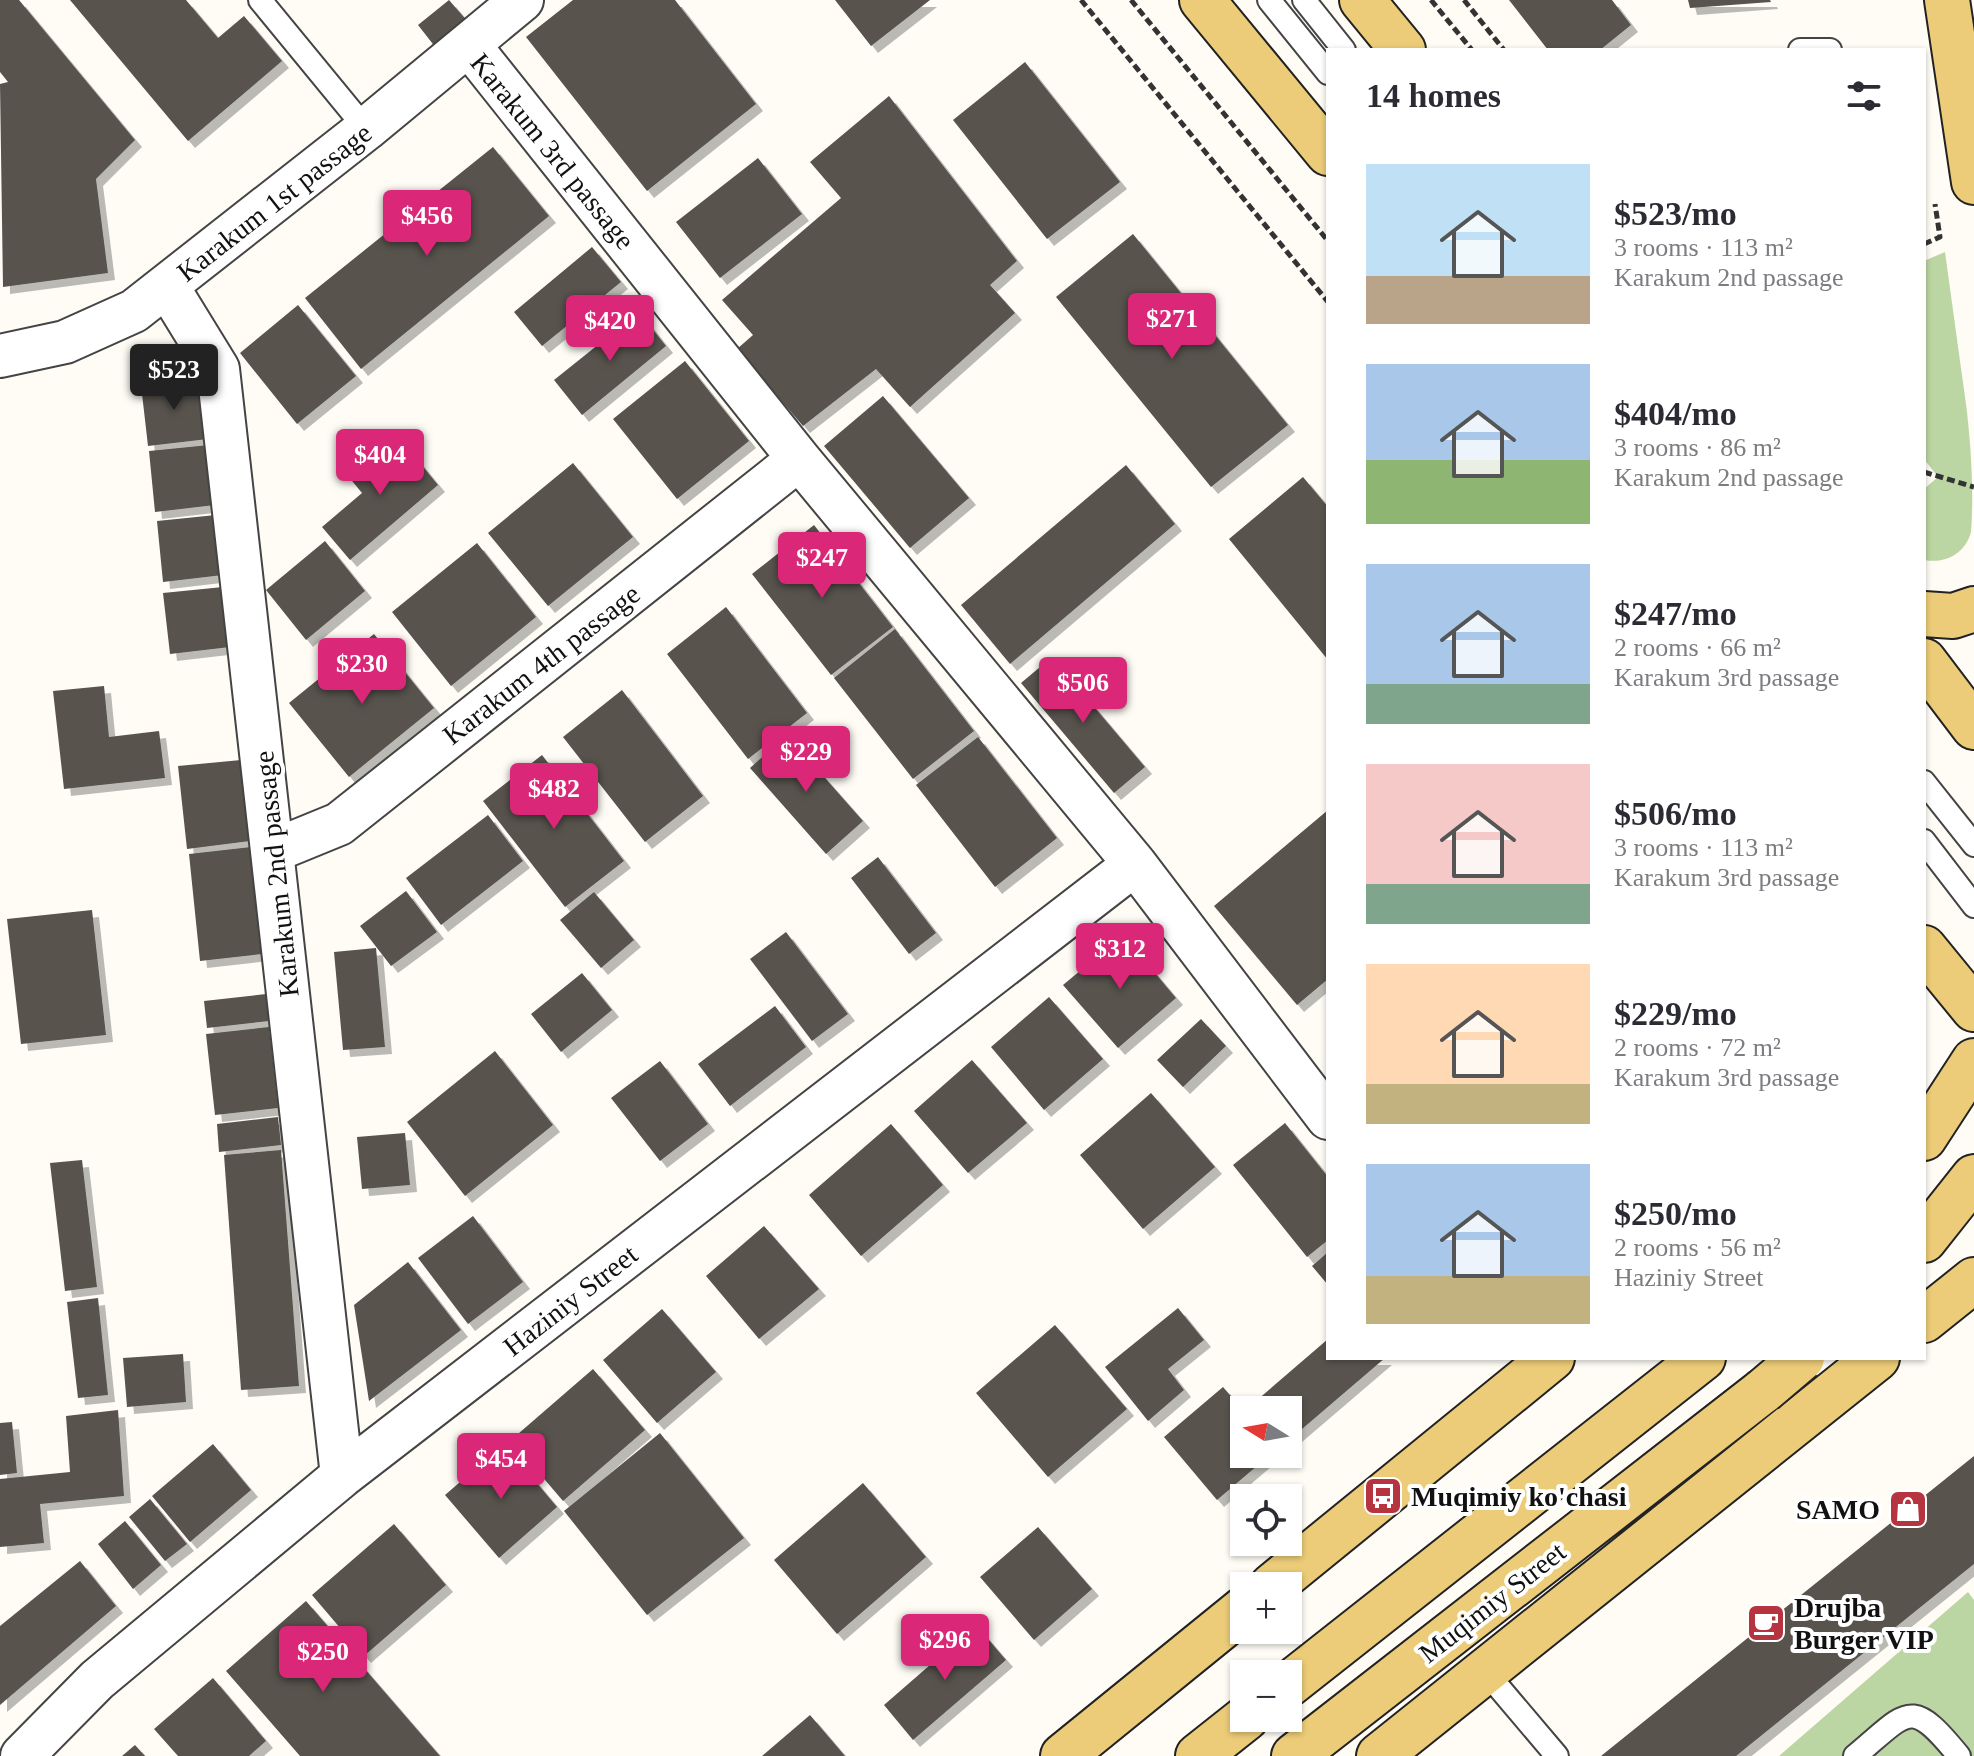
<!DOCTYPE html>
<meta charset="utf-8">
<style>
:root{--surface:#fff;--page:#f2f2f3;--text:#2b2b33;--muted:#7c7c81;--accent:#db2777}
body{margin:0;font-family:"Times New Roman",serif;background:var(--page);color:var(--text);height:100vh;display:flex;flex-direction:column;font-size:30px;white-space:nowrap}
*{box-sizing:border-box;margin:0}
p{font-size:26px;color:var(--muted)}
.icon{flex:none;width:44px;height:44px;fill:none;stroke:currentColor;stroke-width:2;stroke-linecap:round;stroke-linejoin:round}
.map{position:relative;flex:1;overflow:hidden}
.sheet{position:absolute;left:1326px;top:48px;width:600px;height:1312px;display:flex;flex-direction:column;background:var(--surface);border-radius:0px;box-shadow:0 2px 6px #0004}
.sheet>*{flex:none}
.needle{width:52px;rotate:281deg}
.fabs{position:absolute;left:1230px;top:1396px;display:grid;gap:16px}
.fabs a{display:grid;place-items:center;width:72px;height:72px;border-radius:0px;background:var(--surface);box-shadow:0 2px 6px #0004;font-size:40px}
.price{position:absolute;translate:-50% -68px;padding:0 18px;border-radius:8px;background:var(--accent);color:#fff;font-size:26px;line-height:52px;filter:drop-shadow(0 2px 4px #0008)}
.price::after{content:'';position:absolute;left:50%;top:48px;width:24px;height:18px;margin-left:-12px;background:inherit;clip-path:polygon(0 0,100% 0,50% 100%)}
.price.active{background:#222;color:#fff}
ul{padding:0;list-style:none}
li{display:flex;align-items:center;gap:24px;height:200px;padding:0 40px}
li span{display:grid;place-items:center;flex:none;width:224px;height:160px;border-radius:0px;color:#555}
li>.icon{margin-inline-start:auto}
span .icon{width:96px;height:96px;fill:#fffc;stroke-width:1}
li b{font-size:34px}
h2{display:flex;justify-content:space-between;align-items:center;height:96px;padding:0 40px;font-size:34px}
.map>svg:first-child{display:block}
.forest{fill:#bbd6a2}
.building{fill:#59524e;filter:url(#shadow)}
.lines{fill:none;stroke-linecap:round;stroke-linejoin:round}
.lane-casing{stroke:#444;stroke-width:26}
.street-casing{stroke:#444;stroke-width:46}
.primary-casing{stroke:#222;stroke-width:48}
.path{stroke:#333;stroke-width:5;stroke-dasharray:8 4;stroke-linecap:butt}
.lane{stroke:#fff;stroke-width:22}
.street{stroke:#fff;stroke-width:42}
.primary{stroke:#eccc78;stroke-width:44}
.primary-bridge-casing{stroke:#222;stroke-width:48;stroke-linecap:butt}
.primary-bridge{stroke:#eccc78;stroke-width:44}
.labels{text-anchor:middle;stroke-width:8;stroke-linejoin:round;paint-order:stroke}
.street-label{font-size:28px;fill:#111;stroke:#fff}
.poi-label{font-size:28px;font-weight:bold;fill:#111;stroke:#fff;text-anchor:start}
</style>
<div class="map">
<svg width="1974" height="1756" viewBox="0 0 1974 1756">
<defs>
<filter id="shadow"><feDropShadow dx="7" dy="7" stdDeviation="0" flood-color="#0004"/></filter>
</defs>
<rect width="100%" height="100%" fill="#fefcf5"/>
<path class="forest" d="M1945,252C1952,303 1959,354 1966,404C1971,444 1974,493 1971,532C1965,554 1945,564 1924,560V489L1938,477L1924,459V261Z
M1968,1592L1974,1600V1756H1779Z"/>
<path class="building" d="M0,0H19L135,140L96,179L108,273L3,287L0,84L8,82L0,72Z
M70,0H186L218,38L244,16L282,61L188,141Z
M449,0L468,22L436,48L418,25Z
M573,0H675L756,104L647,191L526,37Z
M835,0H930L871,46Z
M1509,0H1612L1631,25L1600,50H1548Z
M1688,0H1770L1771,2L1690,8Z
M1025,62L1120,182L1047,239L953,120Z
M889,96L1017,261L990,285L1015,313L910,407L876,369L803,426L737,349L753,335L722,300L841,198L810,162Z
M493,147L549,216L361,369L305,298Z
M758,158L802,214L720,278L676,222Z
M1133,234L1288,425L1211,487L1056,297Z
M592,247L621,282L542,346L514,312Z
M298,305L356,376L297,424L240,353Z
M639,312L666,346L582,415L554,380Z
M685,361L749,441L677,499L613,419Z
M201,379L208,439L148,446L141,385Z
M883,396L969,498L910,548L824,446Z
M397,435L438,485L350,560L322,527L362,493L348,476Z
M209,445L215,505L155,512L149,451Z
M573,463L633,537L548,606L488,533Z
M1126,465L1175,524L1010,664L961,605Z
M1303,477L1328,507V660L1229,539Z
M216,515L223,575L163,582L157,521Z
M814,525L893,627L831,675L752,574Z
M325,541L365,591L306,640L266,590Z
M477,543L536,617L451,686L392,612Z
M223,587L230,647L170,654L163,593Z
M726,607L807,713L748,759L667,654Z
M895,629L974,731L913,779L834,678Z
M374,634L434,708L349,777L289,703Z
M1052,657L1145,767L1114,793L1021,683Z
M104,686L109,737L159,731L165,778L64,789L53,691Z
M622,690L703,796L645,842L563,737Z
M787,735L863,821L826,854L750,768Z
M978,737L1057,838L995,887L916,785Z
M542,755L624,861L565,907L483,801Z
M241,760L250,841L187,849L178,766Z
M1328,810V979L1297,1005L1214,906Z
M488,815L523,861L441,925L406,878Z
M251,847L262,954L200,961L189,854Z
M878,857L936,933L909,954L851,878Z
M406,891L437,932L391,966L360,926Z
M594,892L634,940L601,968L560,920Z
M92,910L106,1035L21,1044L7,919Z
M786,932L848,1014L812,1041L750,959Z
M1123,935L1176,998L1118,1048L1063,985Z
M376,948L385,1047L343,1050L334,952Z
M582,973L612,1010L561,1052L531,1014Z
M266,994L269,1021L207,1028L204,1001Z
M1049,997L1103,1059L1044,1110L991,1047Z
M775,1006L806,1047L730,1106L698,1064Z
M1201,1019L1226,1046L1183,1087L1157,1060Z
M269,1027L278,1108L215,1115L206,1034Z
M495,1051L553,1125L465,1196L407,1122Z
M972,1060L1027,1123L968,1173L914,1111Z
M660,1061L708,1124L660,1161L611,1098Z
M1151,1093L1215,1167L1143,1229L1080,1155Z
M278,1117L281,1145L219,1152L217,1124Z
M1285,1123L1328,1177V1240L1307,1257L1233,1165Z
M891,1124L943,1185L861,1256L809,1195Z
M405,1133L410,1185L362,1189L357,1137Z
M281,1150L299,1386L241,1390L224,1155Z
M82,1160L97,1287L65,1291L50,1163Z
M473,1216L523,1282L468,1324L418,1258Z
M764,1226L819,1289L759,1339L706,1276Z
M1328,1252V1285L1312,1266Z
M408,1262L461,1330L369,1401L354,1305Z
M98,1298L108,1395L78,1398L67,1302Z
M1178,1308L1204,1340L1168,1369L1184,1390L1148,1421L1105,1367Z
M662,1309L716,1372L657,1423L603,1360Z
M1055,1325L1127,1409L1048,1477L976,1393Z
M1328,1339V1358H1385L1288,1441V1410H1264L1256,1401Z
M183,1354L186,1402L127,1407L123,1358Z
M593,1369L645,1430L563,1501L511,1440Z
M1223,1387L1244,1411V1454H1271L1217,1500L1164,1437Z
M118,1410L124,1496L40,1504L44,1543L0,1547V1479L70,1472L66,1416Z
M12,1422L17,1473L0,1475V1423Z
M660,1433L744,1538L647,1615L564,1511Z
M213,1444L251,1490L190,1542L152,1496Z
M504,1444L557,1507L499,1558L445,1495Z
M1974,1456V1564L1736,1756H1601Z
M863,1483L926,1557L837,1634L774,1560Z
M150,1499L187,1544L165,1561L129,1517Z
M125,1521L161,1565L133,1589L98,1544Z
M394,1524L446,1585L364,1656L312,1595Z
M1038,1527L1092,1589L1034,1640L980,1577Z
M80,1561L116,1606L0,1705V1626Z
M306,1601L440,1756H300L226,1671Z
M976,1625L1006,1660L913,1740L884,1705Z
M213,1678L266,1741L249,1756H178L154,1729Z
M810,1715L845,1756H762Z
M135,1745L145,1756H122Z"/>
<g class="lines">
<defs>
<path id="lane" d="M260,0L366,129
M1269,0L1328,73
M1304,0L1344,50
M1800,50H1830
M1924,782L1974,845
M1924,841L1974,906
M1485,1671L1557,1756
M1855,1756C1909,1711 1910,1696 1959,1756"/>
<path id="street" d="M469,45L799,459L1135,864L1328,1118
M167,286L218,369L342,1476
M0,356L65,342L134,311L366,129L522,0
M273,851L339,824L799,459
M22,1756L97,1680L342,1476L1135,864"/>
<path id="primary" d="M1202,0L1328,153
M1362,0L1403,50
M1947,0L1974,182
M1924,614L1953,616L1974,609
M1924,661L1974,727
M1924,948L1974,1009
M1924,1138L1974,1061
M1924,1240L1974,1177
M1924,1320L1974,1280
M1272,1586L1552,1358
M1288,1685L1703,1358
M1063,1756L1244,1609
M1198,1756L1246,1718
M1294,1756L1763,1391
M1379,1756L1877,1358"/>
</defs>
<use href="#lane" class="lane-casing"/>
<use href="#street" class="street-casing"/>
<use href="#primary" class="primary-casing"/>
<path class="path" d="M1081,0L1328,302
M1131,0L1328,241
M1431,0L1472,50
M1464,0L1504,50
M1924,244L1940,237L1935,204
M1924,472L1974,487"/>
<use href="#lane" class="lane"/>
<use href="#street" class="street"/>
<use href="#primary" class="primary"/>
<defs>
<path id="primary-bridge" d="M1763,1391L1802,1358"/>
</defs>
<use href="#primary-bridge" class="primary-bridge-casing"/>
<use href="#primary-bridge" class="primary-bridge"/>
</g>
<defs>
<symbol id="bus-square" viewBox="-11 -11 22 22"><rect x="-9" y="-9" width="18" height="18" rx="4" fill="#b5343f" stroke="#fff"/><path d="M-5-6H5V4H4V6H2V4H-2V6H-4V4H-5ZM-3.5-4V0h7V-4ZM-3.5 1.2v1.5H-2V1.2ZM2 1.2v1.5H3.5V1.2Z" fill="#fff"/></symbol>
<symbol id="shop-square" viewBox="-11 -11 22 22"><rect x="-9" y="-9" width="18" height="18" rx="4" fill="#b5343f" stroke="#fff"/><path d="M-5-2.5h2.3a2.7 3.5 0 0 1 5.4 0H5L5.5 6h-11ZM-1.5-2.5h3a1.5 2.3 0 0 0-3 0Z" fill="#fff"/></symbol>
<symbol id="cafe-square" viewBox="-11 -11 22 22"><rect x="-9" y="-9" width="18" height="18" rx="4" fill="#b5343f" stroke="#fff"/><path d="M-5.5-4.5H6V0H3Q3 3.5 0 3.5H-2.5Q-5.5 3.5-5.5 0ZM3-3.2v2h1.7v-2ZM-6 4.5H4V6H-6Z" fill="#fff"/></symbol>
</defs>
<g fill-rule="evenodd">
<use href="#bus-square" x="1361" y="1474" width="44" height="44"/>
<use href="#shop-square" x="1886" y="1487" width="44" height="44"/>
<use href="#cafe-square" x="1744" y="1601" width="44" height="44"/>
</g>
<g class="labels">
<g class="street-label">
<text transform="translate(553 151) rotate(51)" y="10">Karakum 3rd passage</text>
<text transform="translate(274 202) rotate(-38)" y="10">Karakum 1st passage</text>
<text transform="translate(541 664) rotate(-38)" y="10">Karakum 4th passage</text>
<text transform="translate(276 874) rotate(-96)" y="10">Karakum 2nd passage</text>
<text transform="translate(570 1300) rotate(-38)" y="10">Haziniy Street</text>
<text transform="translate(1492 1602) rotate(-38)" y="10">Muqimiy Street</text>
</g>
<g class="poi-label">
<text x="1411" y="1506">Muqimiy ko'chasi</text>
<text x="1880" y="1519" text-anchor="end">SAMO</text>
<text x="1794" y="1617">Drujba<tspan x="1794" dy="32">Burger VIP</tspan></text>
</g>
</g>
</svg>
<div class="fabs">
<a><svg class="needle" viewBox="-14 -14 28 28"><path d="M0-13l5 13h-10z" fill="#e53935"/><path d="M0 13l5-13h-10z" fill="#7c7c81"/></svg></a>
<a><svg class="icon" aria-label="locate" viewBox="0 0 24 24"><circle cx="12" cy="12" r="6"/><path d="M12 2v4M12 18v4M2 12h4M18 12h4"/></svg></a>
<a>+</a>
<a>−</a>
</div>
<b class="price" style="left:427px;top:258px">$456</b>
<b class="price" style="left:1172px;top:361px">$271</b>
<b class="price" style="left:610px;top:363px">$420</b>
<b class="price active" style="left:174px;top:412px">$523</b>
<b class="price" style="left:380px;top:497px">$404</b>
<b class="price" style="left:822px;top:600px">$247</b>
<b class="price" style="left:362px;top:706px">$230</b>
<b class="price" style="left:1083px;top:725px">$506</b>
<b class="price" style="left:806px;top:794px">$229</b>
<b class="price" style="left:554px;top:831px">$482</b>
<b class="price" style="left:1120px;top:991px">$312</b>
<b class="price" style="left:501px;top:1501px">$454</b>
<b class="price" style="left:945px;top:1682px">$296</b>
<b class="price" style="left:323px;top:1694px">$250</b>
<section class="sheet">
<h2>14 homes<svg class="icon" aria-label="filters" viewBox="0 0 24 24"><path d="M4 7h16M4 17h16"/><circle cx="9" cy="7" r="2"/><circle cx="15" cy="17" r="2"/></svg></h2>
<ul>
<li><span style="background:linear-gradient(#bfe0f5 70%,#b9a48a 0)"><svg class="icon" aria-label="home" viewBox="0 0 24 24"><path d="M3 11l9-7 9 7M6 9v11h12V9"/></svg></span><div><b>$523/mo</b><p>3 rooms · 113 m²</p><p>Karakum 2nd passage</p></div></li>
<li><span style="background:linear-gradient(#a9c7e8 60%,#8fb573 0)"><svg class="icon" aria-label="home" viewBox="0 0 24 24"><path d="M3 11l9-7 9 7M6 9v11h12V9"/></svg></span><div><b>$404/mo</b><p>3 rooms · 86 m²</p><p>Karakum 2nd passage</p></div></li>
<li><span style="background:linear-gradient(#a9c7e8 75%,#7fa58c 0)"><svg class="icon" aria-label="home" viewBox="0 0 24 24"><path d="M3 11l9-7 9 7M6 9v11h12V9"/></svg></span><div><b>$247/mo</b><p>2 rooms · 66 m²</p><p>Karakum 3rd passage</p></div></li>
<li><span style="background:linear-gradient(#f6c9c9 75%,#7fa58c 0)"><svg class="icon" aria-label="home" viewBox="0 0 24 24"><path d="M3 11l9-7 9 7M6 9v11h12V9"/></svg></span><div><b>$506/mo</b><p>3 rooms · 113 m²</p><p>Karakum 3rd passage</p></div></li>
<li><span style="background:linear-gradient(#ffd9b3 75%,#c2b280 0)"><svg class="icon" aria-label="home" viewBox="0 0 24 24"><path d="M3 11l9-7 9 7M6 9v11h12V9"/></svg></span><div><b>$229/mo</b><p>2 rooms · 72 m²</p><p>Karakum 3rd passage</p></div></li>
<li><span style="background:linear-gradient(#a9c7e8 70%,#c2b280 0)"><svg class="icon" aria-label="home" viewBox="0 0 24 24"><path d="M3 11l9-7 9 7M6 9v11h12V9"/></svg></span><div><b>$250/mo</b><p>2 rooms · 56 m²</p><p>Haziniy Street</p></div></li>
</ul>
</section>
</div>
